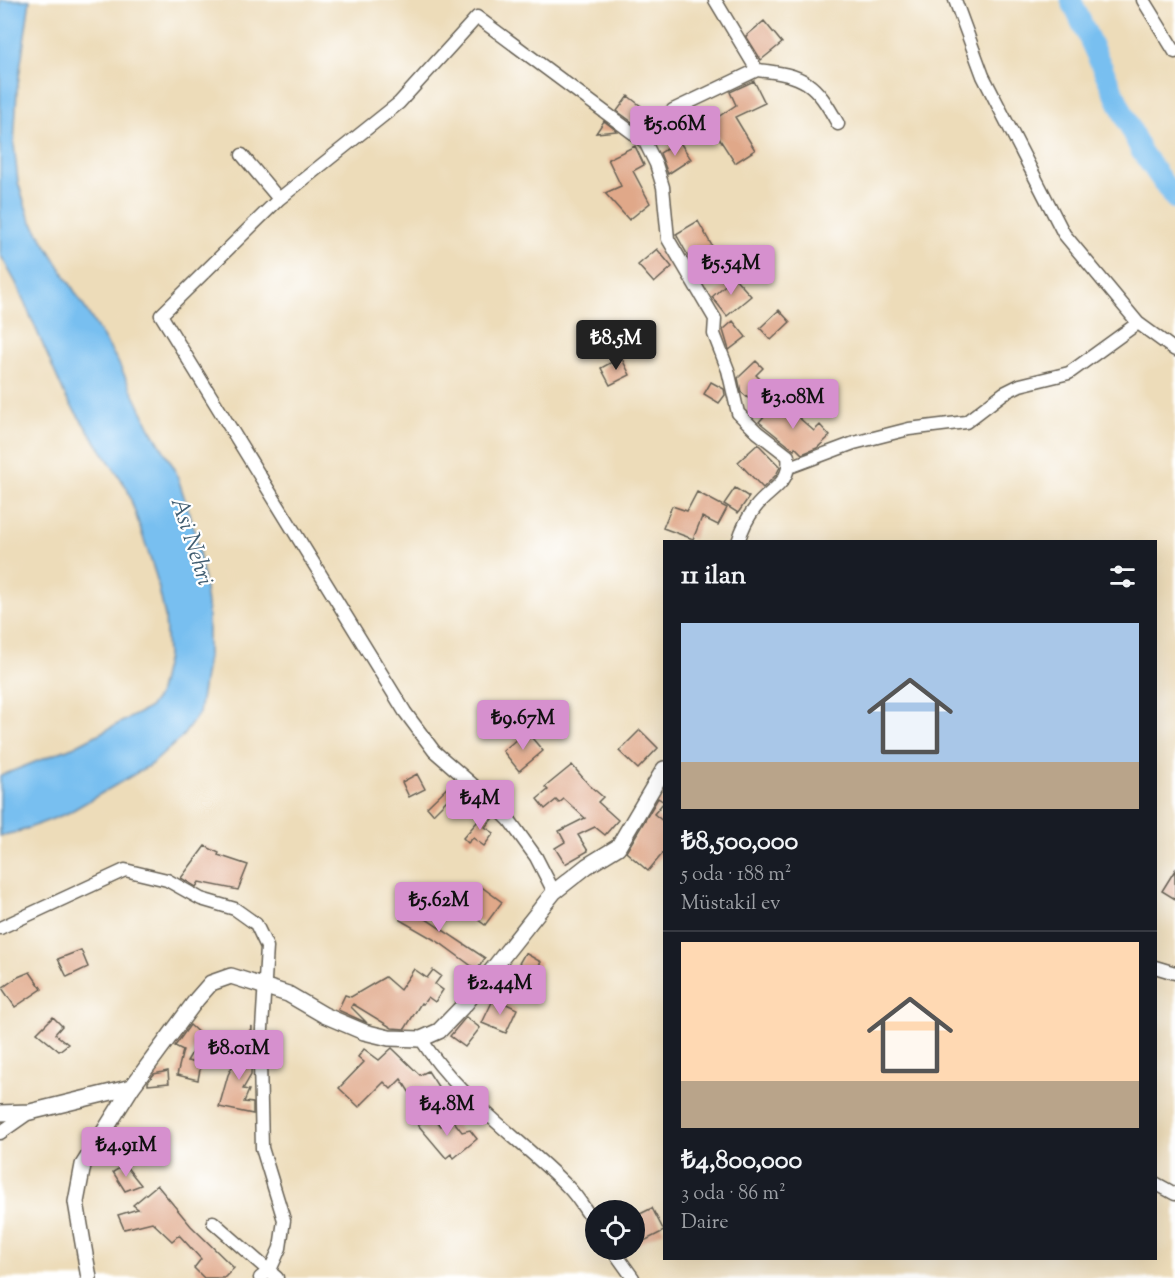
<!DOCTYPE html>
<html lang="tr">
<meta charset="utf-8">
<style>
:root{--surface:#171b24;--page:#20242c;--text:#f1f3f6;--muted:#9ea1a6;--line:#363941;--accent:#d690ce}
body{margin:0;font-family:"Sorts Mill Goudy",serif;background:var(--page);color:var(--text);height:100vh;display:flex;flex-direction:column;font-size:22px;white-space:nowrap}
*{box-sizing:border-box;margin:0}
p{font-size:20px;color:var(--muted)}
.icon{flex:none;width:33px;height:33px;fill:none;stroke:currentColor;stroke-width:2;stroke-linecap:round;stroke-linejoin:round}
.map{position:relative;flex:1;overflow:hidden}
.sheet{position:absolute;left:663px;top:540px;width:494px;height:720px;display:flex;flex-direction:column;background:var(--surface);border-radius:0px;box-shadow:0 6px 24px #0002}
.sheet>*{flex:none}
.buttons{position:absolute;left:585px;top:1200px;display:grid;gap:12px}
.buttons a{display:grid;place-items:center;width:60px;height:60px;border-radius:50%;background:var(--surface);box-shadow:0 6px 24px #0002;font-size:30px}
.price{position:absolute;translate:-50% -51px;padding:0 14px;border-radius:6px;background:var(--accent);color:#111;font-size:20px;line-height:39px;filter:drop-shadow(0 2px 3px #0008)}
.price::after{content:'';position:absolute;left:50%;top:36px;width:18px;height:14px;margin-left:-9px;background:inherit;clip-path:polygon(0 0,100% 0,50% 100%)}
.price.selected{background:#222;color:#fff}
ul{padding:0;list-style:none}
li{display:grid;align-content:center;gap:12px;height:318px;padding:0 18px}
li+li{border-top:2px solid var(--line)}
li span{display:grid;place-items:center;height:186px;border-radius:0px;color:#555}
li>.icon{margin-inline-start:auto}
span .icon{width:108px;height:108px;fill:#fffc;stroke-width:1}
li b{font-size:26px}
h2{display:flex;justify-content:space-between;align-items:center;height:72px;padding:0 18px;font-size:26px}
.map>svg:first-child{display:block}
.water{fill:#78bff0;stroke:#4a6e86;stroke-width:1.5}
.lines{fill:none;stroke-linecap:round;stroke-linejoin:round}
.river{stroke:#78bff0;stroke-width:21}
.building{fill:#e0a889}
.minor-casing{stroke:#655f53;stroke-width:15}
.tertiary-casing{stroke:#655f53;stroke-width:18}
.minor{stroke:#fff;stroke-width:12}
.tertiary{stroke:#fff;stroke-width:15}
.labels{text-anchor:middle;stroke-width:4.5;stroke-linejoin:round;paint-order:stroke}
.water-label{font-size:24px;font-style:italic;fill:#415d71;stroke:#fff}
</style>
<div class="map">
<svg width="1175" height="1278" viewBox="0 0 1175 1278">
<rect width="100%" height="100%" fill="#fff"/>
<filter id="ink" filterUnits="userSpaceOnUse"><feTurbulence type="fractalNoise" baseFrequency=".0167" numOctaves="2"/><feDisplacementMap in="SourceGraphic" scale="12" xChannelSelector="R" yChannelSelector="G"/><feConvolveMatrix kernelMatrix="1 2 1 2 8 2 1 2 1" color-interpolation-filters="sRGB"/></filter>
<filter id="wash" filterUnits="userSpaceOnUse"><feTurbulence type="fractalNoise" baseFrequency=".008" numOctaves="4" result="noise"/><feDisplacementMap in="SourceGraphic" scale="24" xChannelSelector="R" yChannelSelector="G"/><feGaussianBlur stdDeviation="1.35" result="paint"/><feColorMatrix in="noise" values="0 0 0 0 0 0 0 0 0 0 0 0 0 0 0 0 0 1.4 0 .05"/><feComposite in="paint" operator="in"/></filter>
<g filter="url(#wash)">
<rect width="100%" height="100%" fill="#eddcb9"/>
<path class="water" d="M0,0H30L17,91L14,144L18,182L29,217L117,360L150,428L175,469L193,524L202,567L208,612V656L199,713L182,737L152,764L68,813L21,831L0,836V776L75,746L149,708L158,696L167,657L165,616L156,576L127,488L66,398L16,283L0,254Z"/>
<g class="lines">
<path class="river" d="M1071,0L1141,151L1175,199"/>
</g>
<g id="blocks">
<path class="building" d="M764,21L782,43L761,60L746,36Z
M754,81L765,103L735,117L755,150L735,163L709,123L736,105L730,92Z
M628,96L650,113L639,127L617,111Z
M604,121L617,131L596,133Z
M679,141L691,159L668,174L660,153Z
M635,146L644,165L633,171L650,203L629,220L605,193L621,186L608,159Z
M698,221L712,246L704,250L706,253L691,261L676,234Z
M657,249L672,267L654,283L638,265Z
M734,277L751,296L727,316L712,297Z
M779,310L790,322L771,340L760,328Z
M733,321L746,337L729,350L723,330Z
M621,357L630,375L610,385L601,368Z
M756,361L763,368L756,375L764,383L748,398L741,392L738,378Z
M711,382L724,389L725,395L719,403L704,394Z
M777,402L795,418L797,416L814,431L820,425L830,436L817,448L802,454L795,447L794,450L759,422Z
M758,444L780,467L776,475L763,488L738,462Z
M735,488L749,497L738,513L724,504Z
M697,492L727,508L718,525L702,517L693,539L663,528L672,506L687,511Z
M640,730L658,748L638,769L619,751Z
M526,731L543,751L519,771L503,751Z
M572,765L589,785L603,797L598,802L618,820L605,835L595,827L578,835L588,851L565,864L555,848L565,842L559,831L585,818L564,799L559,803L556,800L545,809L537,799L548,790L545,787Z
M417,774L425,789L409,797L402,782Z
M455,780L461,786L433,814L427,807Z
M658,798L664,802L654,814L664,822V852L648,871L626,852Z
M485,813L492,819L485,827L494,833L484,846L473,838L468,843L463,838Z
M205,846L219,853L218,855L248,865L238,890L199,882L196,887L181,878Z
M1175,870V899L1162,891Z
M479,885L502,902L485,925L462,908Z
M413,897L429,906L423,917L485,958L477,970L440,943L400,920Z
M81,950L88,967L67,977L58,959Z
M525,953L541,962L530,981L514,972Z
M414,969L427,978L433,970L441,976L435,984L443,990L435,1002L428,997L423,1004L421,1003L405,1029L392,1028L353,1004L351,1007L367,1023L338,1010L345,995L351,997L385,977L400,990Z
M30,972L42,989L15,1007L2,988L18,977Z
M494,998L517,1009L506,1033L482,1023Z
M53,1017L62,1026L55,1034L68,1044L59,1051L37,1033Z
M466,1017L480,1028L465,1047L450,1036Z
M190,1025L202,1036L187,1061L201,1064L198,1080L177,1075L183,1050L175,1046Z
M252,1026L251,1075L243,1089L249,1090L244,1102L253,1103V1114L219,1107L228,1075Z
M392,1048L420,1075L428,1071L441,1091L418,1106L401,1079L391,1089L384,1082L359,1107L339,1088L364,1062L358,1057L364,1049L379,1060Z
M168,1071L169,1083L148,1085V1082L154,1074Z
M432,1115L441,1126L452,1119L462,1132L470,1130L477,1139L454,1158L451,1154L446,1158L418,1125Z
M125,1165L141,1185L125,1191L113,1172Z
M157,1185L191,1226L234,1268L224,1278H204L194,1268L201,1259L179,1235L172,1241L152,1222L124,1229L118,1215L138,1209L133,1205Z
M652,1208L664,1231L634,1246V1217Z"/>
</g>
</g>
<g filter="url(#ink)">
<use href="#blocks" fill-opacity="0" stroke="#655f53" stroke-width="1.5"/>
<g class="lines">
<defs>
<path id="minor" d="M715,0L757,70L673,110L660,122L645,142L656,164L663,187L668,239L715,319L714,334L728,370L738,413L757,432L788,456C792,484 769,489 755,508C747,518 742,529 738,542
M955,0L983,76L1064,234L1138,323L1175,350
M1143,0L1175,52
M757,70C805,75 815,82 838,124
M242,155L279,199
M790,467L854,443L909,429L966,422L1004,393L1020,385L1069,373L1138,323
M554,892L536,857L510,821L479,790L434,751L405,712L161,315L279,199L399,103L477,17L645,142
M0,928L125,870L167,880L201,899L235,909L256,924L267,947L260,1062L262,1148L284,1220L280,1248L270,1270L260,1278
M1155,967L1175,973
M421,1039C458,1098 520,1138 568,1187C579,1198 587,1213 596,1225
M0,1133L30,1112
M1155,1183L1175,1194
M213,1222L277,1278
M613,1250L633,1278"/>
<path id="tertiary" d="M0,1113L30,1112L132,1087
M89,1278L76,1202L83,1165L132,1087L197,999L211,983L231,976L288,994L324,1015L364,1032L389,1038L421,1039L439,1031L466,1003L554,892L587,866L618,847L664,769"/>
</defs>
<use href="#minor" class="minor-casing"/>
<use href="#tertiary" class="tertiary-casing"/>
<use href="#minor" class="minor"/>
<use href="#tertiary" class="tertiary"/>
</g>
</g>
<g class="labels">
<g class="water-label">
<text transform="translate(193 541) rotate(72)" y="8">Asi Nehri</text>
</g>
</g>
</svg>
<div class="buttons">
<a><svg class="icon" aria-label="locate" viewBox="0 0 24 24"><circle cx="12" cy="12" r="6"/><path d="M12 2v4M12 18v4M2 12h4M18 12h4"/></svg></a>
</div>
<b class="price" style="left:675px;top:157px">₺5.06M</b>
<b class="price" style="left:731px;top:296px">₺5.54M</b>
<b class="price selected" style="left:616px;top:371px">₺8.5M</b>
<b class="price" style="left:793px;top:430px">₺3.08M</b>
<b class="price" style="left:523px;top:751px">₺9.67M</b>
<b class="price" style="left:480px;top:831px">₺4M</b>
<b class="price" style="left:439px;top:933px">₺5.62M</b>
<b class="price" style="left:500px;top:1016px">₺2.44M</b>
<b class="price" style="left:239px;top:1081px">₺8.01M</b>
<b class="price" style="left:447px;top:1137px">₺4.8M</b>
<b class="price" style="left:126px;top:1178px">₺4.91M</b>
<section class="sheet">
<h2>11 ilan<svg class="icon" aria-label="filters" viewBox="0 0 24 24"><path d="M4 7h16M4 17h16"/><circle cx="9" cy="7" r="2"/><circle cx="15" cy="17" r="2"/></svg></h2>
<ul>
<li><span style="background:linear-gradient(#a9c7e8 75%,#b9a48a 0)"><svg class="icon" aria-label="home" viewBox="0 0 24 24"><path d="M3 11l9-7 9 7M6 9v11h12V9"/></svg></span><div><b>₺8,500,000</b><p>5 oda · 188 m²</p><p>Müstakil ev</p></div></li>
<li><span style="background:linear-gradient(#ffd9b3 75%,#b9a48a 0)"><svg class="icon" aria-label="home" viewBox="0 0 24 24"><path d="M3 11l9-7 9 7M6 9v11h12V9"/></svg></span><div><b>₺4,800,000</b><p>3 oda · 86 m²</p><p>Daire</p></div></li>
</ul>
</section>
</div>
